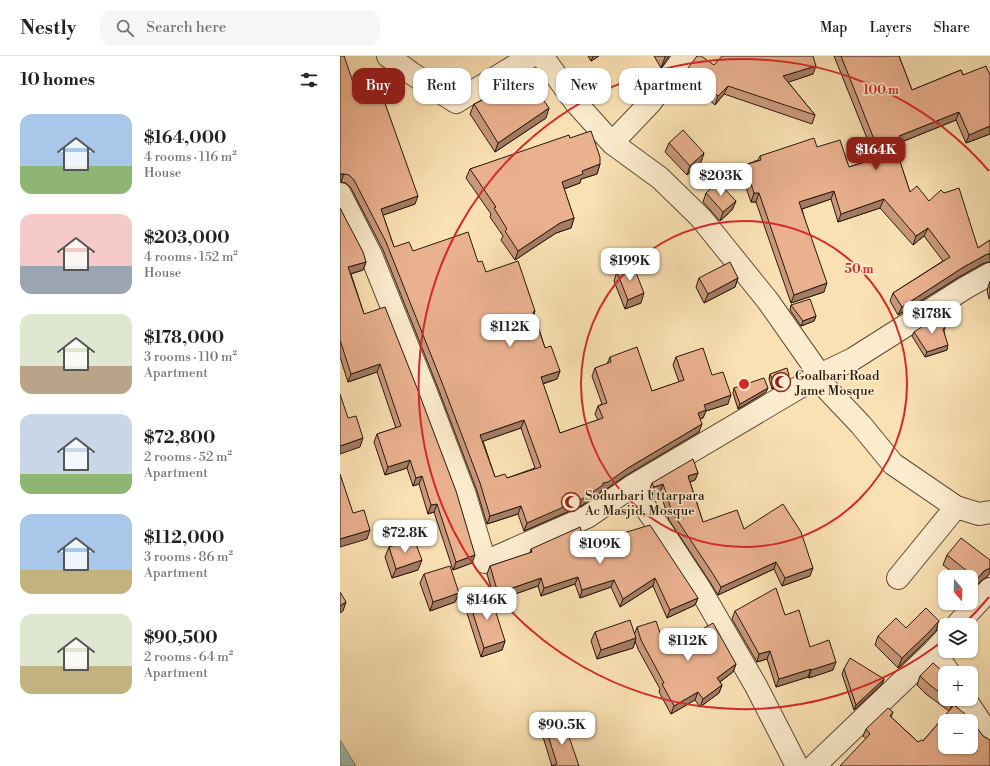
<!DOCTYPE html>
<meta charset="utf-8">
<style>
:root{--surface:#fff;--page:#f6f6f6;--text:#202124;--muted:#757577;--line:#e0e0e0;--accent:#8f2418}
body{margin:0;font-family:"Libre Bodoni",serif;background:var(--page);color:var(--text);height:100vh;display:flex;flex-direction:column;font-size:15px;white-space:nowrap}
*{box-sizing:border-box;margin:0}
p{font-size:13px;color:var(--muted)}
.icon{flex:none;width:22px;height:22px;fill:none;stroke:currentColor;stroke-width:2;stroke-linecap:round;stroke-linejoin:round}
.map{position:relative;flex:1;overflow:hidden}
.drawer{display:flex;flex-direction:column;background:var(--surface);width:340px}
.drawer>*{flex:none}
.banner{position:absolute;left:12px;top:12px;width:380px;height:36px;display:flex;gap:8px}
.needle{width:26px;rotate:161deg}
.tools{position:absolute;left:598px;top:514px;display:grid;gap:8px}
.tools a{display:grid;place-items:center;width:40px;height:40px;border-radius:8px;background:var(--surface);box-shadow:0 1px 3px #0004;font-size:20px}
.price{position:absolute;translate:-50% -34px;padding:0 9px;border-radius:8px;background:#fff;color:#222;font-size:13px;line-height:26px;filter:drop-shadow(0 1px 2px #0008)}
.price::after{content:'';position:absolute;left:50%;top:24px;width:12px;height:9px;margin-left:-6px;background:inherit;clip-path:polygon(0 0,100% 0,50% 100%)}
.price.on{background:var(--accent);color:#fff}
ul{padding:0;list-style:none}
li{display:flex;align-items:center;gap:12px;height:100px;padding:0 20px}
li span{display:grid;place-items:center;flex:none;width:112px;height:80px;border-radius:12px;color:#555}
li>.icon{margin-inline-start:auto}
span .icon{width:48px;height:48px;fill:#fffc;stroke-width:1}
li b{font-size:17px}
h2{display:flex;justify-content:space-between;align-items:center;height:48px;padding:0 20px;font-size:17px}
.chip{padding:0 14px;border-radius:12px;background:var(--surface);box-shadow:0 1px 3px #0004;font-size:14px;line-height:36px}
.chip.on{background:var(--accent);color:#fff}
header{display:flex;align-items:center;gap:24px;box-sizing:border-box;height:56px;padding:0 20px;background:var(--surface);border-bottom:1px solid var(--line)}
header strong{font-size:19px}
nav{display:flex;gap:22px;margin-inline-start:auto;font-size:14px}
.search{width:280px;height:36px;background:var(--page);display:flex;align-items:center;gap:10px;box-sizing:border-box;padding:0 14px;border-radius:12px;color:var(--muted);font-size:15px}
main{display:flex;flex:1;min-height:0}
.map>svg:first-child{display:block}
.water{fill:#9ebeac;stroke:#6f7c6c}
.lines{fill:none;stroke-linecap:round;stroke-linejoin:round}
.street-casing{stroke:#5d4b36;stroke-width:24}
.street{stroke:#fcecce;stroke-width:22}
.wall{fill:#c9987b;stroke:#29190d;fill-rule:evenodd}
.shaded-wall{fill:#a47c64;stroke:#29190d}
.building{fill:#eab18f;stroke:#29190d;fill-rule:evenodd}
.ring{fill:none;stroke:#d62828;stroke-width:2}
.labels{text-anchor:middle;stroke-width:3;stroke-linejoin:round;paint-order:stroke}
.poi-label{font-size:13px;fill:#29190d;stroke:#fcecce;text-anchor:start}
.centre{fill:#d62828;stroke:#fcecce;stroke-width:2}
.ring-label{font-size:12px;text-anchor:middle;font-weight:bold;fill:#d62828;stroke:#fcecce;stroke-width:3;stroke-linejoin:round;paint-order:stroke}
</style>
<header>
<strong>Nestly</strong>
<div class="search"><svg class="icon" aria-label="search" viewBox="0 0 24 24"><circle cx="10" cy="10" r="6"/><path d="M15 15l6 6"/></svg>Search here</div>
<nav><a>Map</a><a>Layers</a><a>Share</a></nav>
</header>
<main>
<section class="drawer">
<h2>10 homes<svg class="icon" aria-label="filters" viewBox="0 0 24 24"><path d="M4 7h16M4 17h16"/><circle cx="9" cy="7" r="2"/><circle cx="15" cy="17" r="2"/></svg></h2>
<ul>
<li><span style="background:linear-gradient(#a9c7e8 65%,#8fb573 0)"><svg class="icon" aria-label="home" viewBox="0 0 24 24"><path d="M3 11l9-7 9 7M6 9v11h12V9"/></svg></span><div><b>$164,000</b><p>4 rooms · 116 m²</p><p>House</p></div></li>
<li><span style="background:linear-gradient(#f6c9c9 65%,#9aa5b1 0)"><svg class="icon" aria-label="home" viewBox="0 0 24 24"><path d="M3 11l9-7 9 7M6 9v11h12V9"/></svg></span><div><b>$203,000</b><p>4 rooms · 152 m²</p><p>House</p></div></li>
<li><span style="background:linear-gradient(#dfe7d0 65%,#b9a48a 0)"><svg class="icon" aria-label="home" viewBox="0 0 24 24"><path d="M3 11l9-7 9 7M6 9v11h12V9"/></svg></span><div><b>$178,000</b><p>3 rooms · 110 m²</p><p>Apartment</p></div></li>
<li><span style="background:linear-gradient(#c9d6e8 75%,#8fb573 0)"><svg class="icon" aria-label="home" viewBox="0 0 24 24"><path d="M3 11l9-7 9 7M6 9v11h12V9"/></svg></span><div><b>$72,800</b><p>2 rooms · 52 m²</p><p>Apartment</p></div></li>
<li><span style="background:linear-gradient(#a9c7e8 70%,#c2b280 0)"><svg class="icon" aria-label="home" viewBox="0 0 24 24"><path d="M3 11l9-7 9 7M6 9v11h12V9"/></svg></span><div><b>$112,000</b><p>3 rooms · 86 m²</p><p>Apartment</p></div></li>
<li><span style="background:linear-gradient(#dfe7d0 65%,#c2b280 0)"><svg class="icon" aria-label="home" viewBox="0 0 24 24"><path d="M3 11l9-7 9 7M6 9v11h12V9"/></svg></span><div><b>$90,500</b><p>2 rooms · 64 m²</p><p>Apartment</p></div></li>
</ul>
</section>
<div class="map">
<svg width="650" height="710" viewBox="0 0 650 710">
<rect width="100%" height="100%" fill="#fae1b3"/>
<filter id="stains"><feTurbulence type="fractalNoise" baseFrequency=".005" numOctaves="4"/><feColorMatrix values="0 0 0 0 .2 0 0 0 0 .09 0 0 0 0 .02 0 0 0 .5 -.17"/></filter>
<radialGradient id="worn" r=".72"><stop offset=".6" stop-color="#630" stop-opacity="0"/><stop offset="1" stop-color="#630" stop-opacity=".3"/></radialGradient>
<path class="water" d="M0,684L16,710H0Z"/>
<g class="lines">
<defs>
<path id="street" d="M48,0L71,17L116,46L191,0
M272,87L310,47L345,0
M0,138L31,199L86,336L125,439L145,506L247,461L291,431L480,319L428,245L361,162L320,122L272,87L236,47L202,0
M650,218L625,232L513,303L480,319L485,331L521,369L553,408L616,451L639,458L650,456
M291,431L322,475L360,533L416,630L457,710
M558,522L616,451
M617,569L650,533
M594,595L609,617
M625,643L643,670L650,679
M474,710L594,595L605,583"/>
</defs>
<use href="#street" class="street-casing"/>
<use href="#street" class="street"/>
</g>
<path class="wall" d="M248,0H259L251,5Z
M314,0H329L321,12Z
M494,0H559L572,34L621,14L650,78L626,87L616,64L559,87L557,93L556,94L570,136L589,145L638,192L650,184V206L644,207L619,221L558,259L550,245L553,237L603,205L584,180L573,189L540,152L498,166L491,143L462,153L484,236L451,247L416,146H411L401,117L405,109L418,104L420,100L477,91L509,111L535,102Z
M374,9L473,18L448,26L475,59L472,68L384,38L375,49L354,30L350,36L339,29L342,20Z
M13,26L50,39L43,42L75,148L43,159L54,191L73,195L138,206L146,216L195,255L194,258L205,292L220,315L217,323L203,328L220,377L258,364L255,358L258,350L262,348L252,320L255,312L267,308L270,301L312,335L339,326L333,309L336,301L372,319L388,348L366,355L363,362L360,363L359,376L285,420L265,434L261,435L260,437L241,450L184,475L178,458L147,468L137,435L98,332L43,194L11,132L6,127L1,126ZM181,372L195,412L167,422L155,421L143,385Z
M134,48L206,62L155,96L130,58Z
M230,82L260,108L257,118L241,123L240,127L224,133L234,162L231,172L216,177L175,204L161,184L163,180L150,161L151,158L126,122L130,113Z
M329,87L364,97L361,106L347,119L325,96Z
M366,137L396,145L392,154L380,165L363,146Z
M0,152L26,206L23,214L11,218L24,258L132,507L113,514L94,456L88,458L79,428L73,430L67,412L45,419L34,386L37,378L56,372L37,316L8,326L0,301Z
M277,216L301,247L285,253L274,225Z
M359,222H398L395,231L364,247L356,231Z
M650,225V243H649L647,234Z
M451,249L476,260L474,265L461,270L450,254Z
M605,272L604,275L607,294L585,301L572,280L574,276Z
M430,318L447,324L432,333L429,323Z
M394,332L426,336L398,353L393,337Z
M358,417L355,424L350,426L363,466L404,473L470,520L442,530L434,513L378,539L370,526L329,464L320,436L312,439L309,435L312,427Z
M280,478L358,542L355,549L327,562L313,530L280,551L271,531L240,542L235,528L201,540L198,530L155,545L147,518L150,510L190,497L191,493L245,486Z
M49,491L78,514L52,522L45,501Z
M607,499L647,521L641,525L634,532L631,531V521H619L603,509Z
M84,518L119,537L115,546L90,555L80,527Z
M129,545L165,585L162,594L141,601L126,554Z
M395,555L445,559L470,591L493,614L469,622L468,621L436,631L427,603L417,606L392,563Z
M599,565L596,575L585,586L558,612L535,589L538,580L566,572Z
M297,571L326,594L396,608L393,616L380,626L382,629L379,637L360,651L355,644L331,658L319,636L320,633L298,593L295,585L293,592L257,603L251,585L255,576L295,577Z
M504,613L544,623L542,628L514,654L502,618Z
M605,617V643H617L615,649L643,680L648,683L650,710L526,683L523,680L526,673L553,656L551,661L578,686L583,685L609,655L586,638L577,629L580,620Z
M206,673L239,710H212L203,681Z"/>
<path class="shaded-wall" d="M253,0H259L251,5Z
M325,0H329L321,12L325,1Z
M476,10L473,18L440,29L443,20Z
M357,21L354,30L350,36L353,27Z
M388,30L384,38L375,49L378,40Z
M53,31L50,39L38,45L41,36Z
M209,52L206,62L155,96L158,87Z
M619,56L616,64L559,87L557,93L551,96L554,87L559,80Z
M650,70V78L626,87L629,79Z
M364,97L361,106L347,119L350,110Z
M260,108L257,118L241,123L240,127L218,135L222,126L242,115Z
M0,118H4L1,126H0Z
M494,135L491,143L456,155L459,146Z
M414,137H419L416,146H411Z
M78,140L75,148L38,161L41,153Z
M544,143L540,152L498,166L501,158Z
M396,145L392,154L380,165L383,156Z
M234,162L231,172L216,177L175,204L178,195L220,167Z
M588,172L584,180L573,189L576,180Z
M647,198H650V206L644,207L619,221L558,259L562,251L622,212Z
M26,206L23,214L6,219L8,211Z
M398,222L395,231L364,247L368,238Z
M487,227L484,236L451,247L454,239Z
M304,237L301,247L285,253L288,244Z
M476,260L474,265L461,270L463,265Z
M608,289L607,294L585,301L587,296Z
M40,308L37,316L8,326L11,318Z
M220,315L217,323L198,329L201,321Z
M449,319L447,324L432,333L434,328Z
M428,332L426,336L398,353L400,348Z
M391,339L388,348L366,355L363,362L355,365L358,357L364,349Z
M184,364L181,372L138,387L140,379Z
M362,368L359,376L285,420L265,434L261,435L260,437L241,450L184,475L187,467L288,412Z
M23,382L20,391L0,398V390Z
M70,404L67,412L45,419L48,411Z
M358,417L355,424L345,428L348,420Z
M82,420L79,428L73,430L76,422Z
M323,428L320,436L312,439L314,431Z
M97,448L94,456L88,458L91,449Z
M181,450L178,458L147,468L150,460Z
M30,474L27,483L0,491V483Z
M135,499L132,507L113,514L116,506Z
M82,504L78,514L52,522L56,513Z
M436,506L434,513L378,539L381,531Z
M473,512L470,520L442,530L445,522Z
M650,512V517L647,521L641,525L634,532L637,523L644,515Z
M238,521L235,528L201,540L204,532Z
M201,522L198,530L155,545L158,537Z
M315,522L313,530L280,551L283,543Z
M274,524L271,531L240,542L242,534Z
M119,537L115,546L90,555L93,546Z
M358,542L355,549L327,562L330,554Z
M6,546L3,555L0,557V550Z
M599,565L596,575L585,586L558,612L562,602Z
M296,582L293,592L257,603L261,594Z
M165,585L162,594L141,601L144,592Z
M430,595L427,603L417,606L419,598Z
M496,606L493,614L469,622L471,614Z
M396,608L393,616L374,630L377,622Z
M471,613L468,621L436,631L439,623Z
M544,623L542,628L514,654L516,649Z
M382,629L379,637L360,651L363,643Z
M358,636L355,644L331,658L334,650Z
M615,643H617L614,649L609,656L613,646Z"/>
<path class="building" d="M0,0H4L13,26L47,14L53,31L41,36L78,140L41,153L54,191L69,186L73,195L128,176L138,206L142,205L146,216L178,205L195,255L193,256L205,292L211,290L220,315L201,321L220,377L263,362L258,350L267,347L255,312L271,306L270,301L297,291L312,335L344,324L336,301L363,292L372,319L383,316L391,339L364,349L366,354L358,357L362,368L288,412L268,426L263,427V429L244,442L187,467L181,450L150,460L140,427L101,324L46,186L14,124L9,119L4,118H0ZM184,364L201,411L167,422L165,418L155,421L140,379Z
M357,0H361L374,9L382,0H473L476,10L443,20L475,59L388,30L378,40L357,21L353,27L342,20Z
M501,0H559L572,34L621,14L623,19L646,10L650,19V70L629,79L619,56L559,80L561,84L554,87L570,136L577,130L589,145L601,134L604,137L619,132L638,192L650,184V198H647L622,212L562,251L553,237L610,201L588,172L576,180L544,143L501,158L494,135L459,146L487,227L454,239L419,137H414L405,109L421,104L420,100L474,82L477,91L500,84L509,111L541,101Z
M183,26L193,29L209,52L158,87L134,48Z
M343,74L364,97L350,110L329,87Z
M251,75L260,101V108L242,115L243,118L222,126L234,162L220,167L178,195L165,175L167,173L154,152L156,151L130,113L229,79L230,82Z
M378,126L396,145L383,156L366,137Z
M0,152L23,196L26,206L8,211L24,258L45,251L77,332L116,435L135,499L116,506L97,448L91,449L82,420L76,422L70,404L48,411L37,378L61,370L40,308L11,318L0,284Z
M390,206L398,222L368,238L359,222Z
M293,209L304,237L288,244L277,216Z
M470,243L476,260L463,265L451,249Z
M600,259L605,272L603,273L608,289L587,296L574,276Z
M447,312L449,319L434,328L430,318Z
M424,322L428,332L400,348L394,332Z
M0,338L8,362L16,360L23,382L0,390Z
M353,403L358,417L348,420L363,466L397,454L404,473L443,448L461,476L473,512L445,522L436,506L381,531L373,518L332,456L323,428L314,431L312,427Z
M0,418L13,457L24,454L30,474L0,483Z
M310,469L358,542L330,554L315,522L283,543L274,524L242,534L238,521L204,532L201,522L158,537L150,510L192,496L191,493L240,471L245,486L279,475L280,478Z
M621,482L650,504V512L644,515L637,523L607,499Z
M74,483L82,504L56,513L49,491Z
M110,510L119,537L93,546L84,518Z
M436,532L445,559L459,554L470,591L489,584L496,606L471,614V613L439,623L430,595L419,598L395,555Z
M0,536L6,546L0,550Z
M150,538L165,585L144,592L129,545Z
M586,552L599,565L588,577L562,602L538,580L556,562L566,572Z
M290,564L296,582L261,594L255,576Z
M316,565L326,594L373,567L396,608L377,622L382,629L363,643L358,636L334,650L322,628L324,627L301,584L297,571Z
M510,602L544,623L516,649L504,613Z
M593,607L605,617V641L590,629L580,620Z
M608,643H615L613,646Z
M614,649L630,662L643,680L648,683L650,684V710H500L530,678L526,673L548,652L553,656L550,660L578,686L581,684L583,685ZM605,665H631V691H605Z
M224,666L239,710H211L217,708L206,673Z"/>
<g class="ring">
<circle cx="404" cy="328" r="163"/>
<path d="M649 541A325 325 0 0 1 624 568M604 584A325 325 0 1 1 649 115"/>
</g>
<defs>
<symbol id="mosque-ring" viewBox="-11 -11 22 22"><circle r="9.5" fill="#fcecce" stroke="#8f2418" stroke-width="1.5"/><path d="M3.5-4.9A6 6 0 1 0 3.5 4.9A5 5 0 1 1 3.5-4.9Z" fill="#8f2418"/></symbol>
</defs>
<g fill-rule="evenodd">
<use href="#mosque-ring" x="430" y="315" width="22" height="22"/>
<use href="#mosque-ring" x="220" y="435" width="22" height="22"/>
</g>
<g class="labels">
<g class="poi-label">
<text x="455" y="324">Goalbari Road<tspan x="455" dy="15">Jame Mosque</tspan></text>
<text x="245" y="444">Sodurbari Uttarpara<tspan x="245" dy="15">Ac Masjid, Mosque</tspan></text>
</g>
</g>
<circle cx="404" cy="328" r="6" class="centre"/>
<g class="ring-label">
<text x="541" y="38">100 m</text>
<text x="519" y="217">50 m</text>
</g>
<rect width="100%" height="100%" filter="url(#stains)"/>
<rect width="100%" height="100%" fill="url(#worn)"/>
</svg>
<div class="tools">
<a><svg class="needle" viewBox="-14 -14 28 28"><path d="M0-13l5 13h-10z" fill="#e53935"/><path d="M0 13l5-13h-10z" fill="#757577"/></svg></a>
<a><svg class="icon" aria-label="layers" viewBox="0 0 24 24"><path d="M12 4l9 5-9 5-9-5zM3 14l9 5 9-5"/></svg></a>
<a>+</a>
<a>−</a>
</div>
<b class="price on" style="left:536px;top:115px">$164K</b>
<b class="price" style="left:381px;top:141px">$203K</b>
<b class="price" style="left:290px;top:226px">$199K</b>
<b class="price" style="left:592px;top:279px">$178K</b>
<b class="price" style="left:170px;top:292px">$112K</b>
<b class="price" style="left:65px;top:498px">$72.8K</b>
<b class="price" style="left:260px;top:509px">$109K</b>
<b class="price" style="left:147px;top:565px">$146K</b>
<b class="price" style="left:348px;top:606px">$112K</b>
<b class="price" style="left:222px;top:690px">$90.5K</b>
<div class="banner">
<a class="chip on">Buy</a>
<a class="chip">Rent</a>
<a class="chip">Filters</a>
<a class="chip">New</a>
<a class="chip">Apartment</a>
</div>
</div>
</main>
